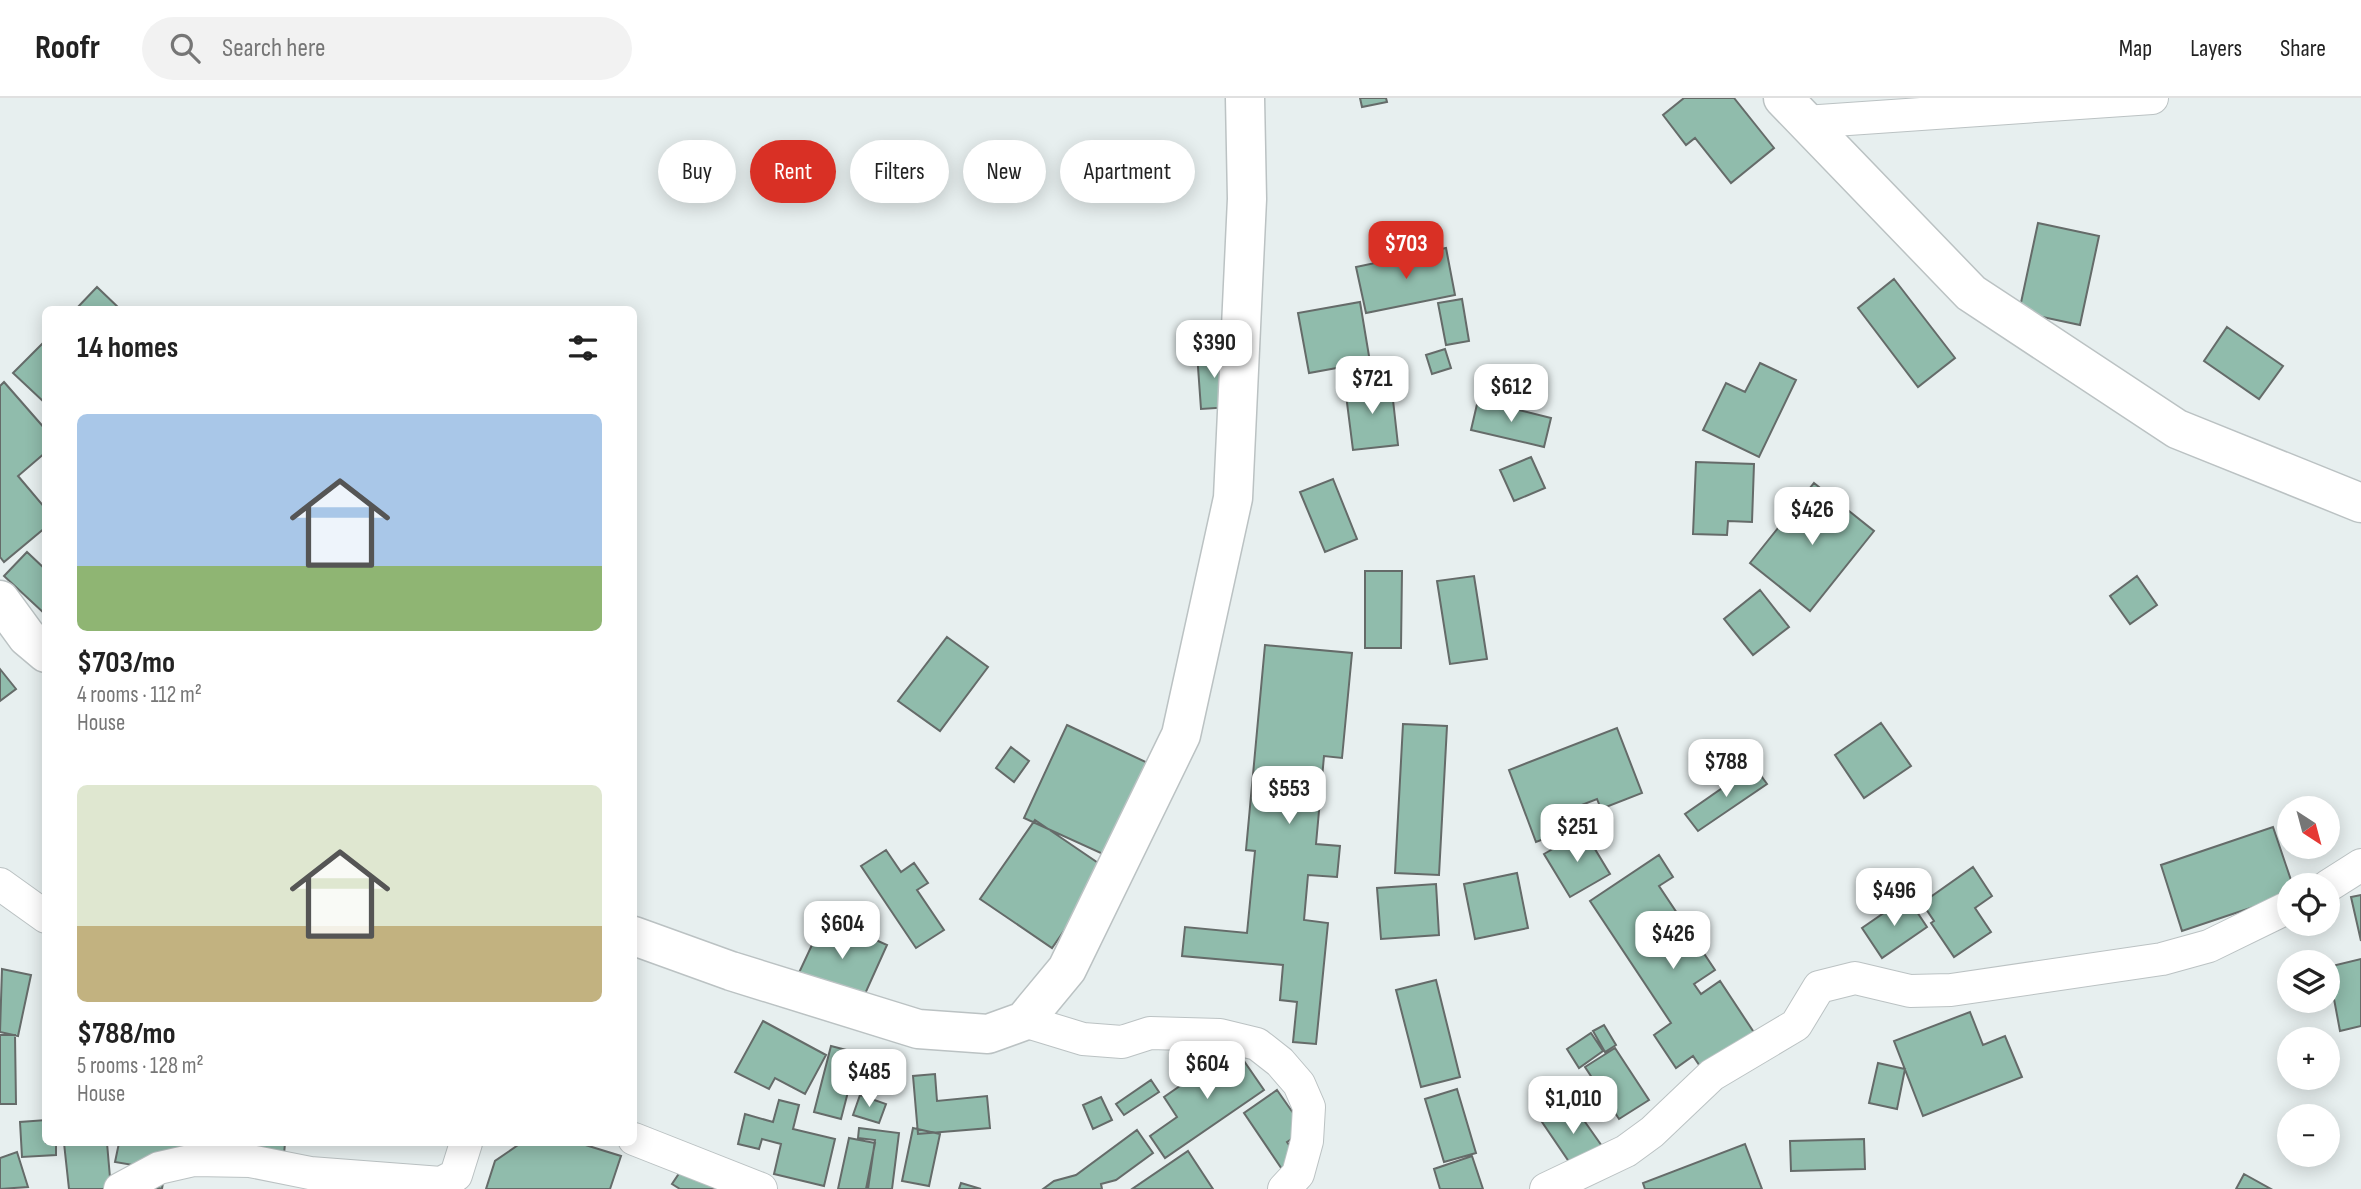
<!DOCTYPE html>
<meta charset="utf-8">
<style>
:root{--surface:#fff;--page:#f2f2f2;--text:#222;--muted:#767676;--line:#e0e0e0;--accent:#d93025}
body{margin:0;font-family:"Sofia Sans Condensed",sans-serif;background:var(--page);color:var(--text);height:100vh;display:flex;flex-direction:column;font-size:26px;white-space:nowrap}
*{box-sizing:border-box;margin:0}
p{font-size:23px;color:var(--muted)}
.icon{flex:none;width:38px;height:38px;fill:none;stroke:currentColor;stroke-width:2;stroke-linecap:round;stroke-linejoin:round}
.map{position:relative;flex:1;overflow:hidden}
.side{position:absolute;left:42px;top:208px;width:595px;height:840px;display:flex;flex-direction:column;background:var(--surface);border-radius:10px;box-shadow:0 4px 18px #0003}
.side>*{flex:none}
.hud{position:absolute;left:658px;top:42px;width:665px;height:63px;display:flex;gap:14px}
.needle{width:46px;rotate:144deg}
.fabs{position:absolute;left:2277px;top:698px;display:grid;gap:14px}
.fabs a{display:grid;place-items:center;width:63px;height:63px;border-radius:50%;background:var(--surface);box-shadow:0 4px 18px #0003;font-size:35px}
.price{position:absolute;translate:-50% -60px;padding:0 16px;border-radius:14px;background:#fff;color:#222;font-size:23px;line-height:46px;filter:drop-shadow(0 2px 4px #0008)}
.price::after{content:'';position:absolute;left:50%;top:42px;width:21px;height:16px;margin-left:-10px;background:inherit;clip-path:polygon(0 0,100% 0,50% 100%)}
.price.current{background:var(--accent);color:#fff}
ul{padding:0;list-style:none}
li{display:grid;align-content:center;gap:14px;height:371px;padding:0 35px}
li span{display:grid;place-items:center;height:217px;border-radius:10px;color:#555}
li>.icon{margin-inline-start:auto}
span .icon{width:126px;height:126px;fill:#fffc;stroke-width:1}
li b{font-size:30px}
h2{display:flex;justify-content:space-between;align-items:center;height:84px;padding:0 35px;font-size:30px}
.pill{padding:0 24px;border-radius:32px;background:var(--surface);box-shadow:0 4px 18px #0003;font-size:24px;line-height:63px}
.pill.current{background:var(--accent);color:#fff}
header{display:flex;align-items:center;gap:42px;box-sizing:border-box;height:98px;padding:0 35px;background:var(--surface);border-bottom:2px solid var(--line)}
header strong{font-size:33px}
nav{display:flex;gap:38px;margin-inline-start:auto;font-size:24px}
.search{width:490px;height:63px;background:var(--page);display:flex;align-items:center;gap:18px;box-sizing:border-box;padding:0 24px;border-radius:38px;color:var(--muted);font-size:26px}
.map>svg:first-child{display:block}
.building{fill:#90bcac;stroke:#656b69;stroke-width:2}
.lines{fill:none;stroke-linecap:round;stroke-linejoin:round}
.street-casing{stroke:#bbc2c3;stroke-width:34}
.secondary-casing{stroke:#bbc2c3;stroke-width:41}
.street{stroke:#fff;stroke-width:32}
.secondary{stroke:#fff;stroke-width:38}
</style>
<header>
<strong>Roofr</strong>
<div class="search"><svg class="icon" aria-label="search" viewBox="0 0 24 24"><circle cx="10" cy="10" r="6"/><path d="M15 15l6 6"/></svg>Search here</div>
<nav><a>Map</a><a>Layers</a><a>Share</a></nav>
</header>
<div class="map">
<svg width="2361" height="1091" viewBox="0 0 2361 1091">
<rect width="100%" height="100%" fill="#e7efef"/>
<path class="building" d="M1360,0H1386L1387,4L1362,9Z
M1684,0H1734L1774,50L1731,85L1695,40L1686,47L1663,17Z
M2038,125L2099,138L2080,227L2019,214Z
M1446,150L1455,197L1366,215L1356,169Z
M1894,181L1955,260L1918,289L1858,210Z
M97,189L121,212H75Z
M1462,201L1469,243L1446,247L1438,205Z
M1360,204L1370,264L1309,275L1298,215Z
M2227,229L2283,268L2259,301L2204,263Z
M46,242V306L13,275Z
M1445,251L1451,270L1432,276L1426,257Z
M1228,252L1231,309L1201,311L1197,255Z
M1760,265L1796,282L1759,359L1703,332L1726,285L1745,294Z
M4,284L46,332V354L18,378L46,411V429L4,464L0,459V288Z
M1391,284L1398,347L1353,352L1345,289Z
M1478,302L1551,320L1544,349L1471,332Z
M1531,359L1545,390L1514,403L1500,372Z
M1696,364L1754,366L1752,424L1728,423L1727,437L1693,436Z
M1333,381L1357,441L1325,454L1300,394Z
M1814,385L1874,433L1810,513L1750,465Z
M27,454L46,472V517L4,478Z
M1365,473H1402L1401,550H1365Z
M1474,478L1487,561L1450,566L1437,483Z
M2137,478L2157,507L2130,526L2110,498Z
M1760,492L1789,529L1753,557L1724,521Z
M947,539L988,569L940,633L898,603Z
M1265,547L1352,555L1342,660L1324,658L1316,746L1340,748L1337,779L1308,777L1304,822L1328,825L1316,946L1293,944L1297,904L1280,902L1283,867L1182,858L1185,829L1247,835L1255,753L1246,752Z
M0,571L16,591L0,603Z
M1881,625L1911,668L1864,700L1835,657Z
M1403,626L1447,628L1439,777L1395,775Z
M1067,627L1169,675L1127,767L1024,720Z
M1617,630L1642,695L1601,711L1597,701L1566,713L1573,730L1536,744L1509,672Z
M1011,649L1029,663L1014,684L996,670Z
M1754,668L1767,686L1698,733L1685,716Z
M1035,722L1107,771L1052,850L980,801Z
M2273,729L2293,788H2289V797L2182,833L2161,767Z
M1584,733L1610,776L1570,799L1544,756Z
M886,752L901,774L914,765L928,785L917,792L944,832L916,850L861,768Z
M1659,757L1673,779L1659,788L1715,872L1694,886L1701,896L1720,883L1759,942L1706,977L1693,958L1676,970L1654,937L1671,925L1590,803Z
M1973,769L1992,798L1975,810L1991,834L1954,859L1931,825L1934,823L1922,805Z
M1517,775L1528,830L1475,841L1464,786Z
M1436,786L1439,837L1381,841L1377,790Z
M2361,797V843L2351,799Z
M1907,799L1927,829L1882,860L1862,830Z
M825,819L887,847L860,907L797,879Z
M2361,861V928L2340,933L2328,869Z
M2,871L31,877L18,938L0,934Z
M1436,882L1460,979L1421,989L1396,892Z
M1970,914L1983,947L2005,938L2022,979L1923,1018L1894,943Z
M763,923L826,957L805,996L775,980L769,991L735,974Z
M1604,927L1616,947L1605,954L1593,933Z
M1591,935L1603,953L1579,970L1567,951Z
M0,937H15L16,1006H0Z
M831,948L858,955L841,1021L814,1014Z
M1235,950L1264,992L1165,1060L1150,1038L1177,1019L1164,999Z
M1615,950L1649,1002L1619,1021L1585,969Z
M1878,965L1905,971L1897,1011L1869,1005Z
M935,976L937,1003L987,998L990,1030L918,1036L913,978Z
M1151,982L1159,994L1124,1017L1116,1006Z
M1457,991L1476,1055L1444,1064L1425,1001Z
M1277,992L1305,1032L1287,1044L1304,1069L1288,1080L1244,1015Z
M860,997L886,1006L879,1025L853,1017Z
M1101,999L1112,1022L1093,1031L1083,1007Z
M779,1002L799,1007L793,1031L835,1041L824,1088L774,1076L781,1046L762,1041L759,1051L738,1046L745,1016L773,1024Z
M1571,1004L1604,1051L1574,1071L1542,1024Z
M46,1022V1045H56V1057L22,1059L20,1024Z
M859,1030L899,1035L892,1091H868L875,1042L858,1040Z
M913,1030L940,1036L929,1088L902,1083Z
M1137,1032L1153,1055L1116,1082L1101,1086L1102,1091H1043L1054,1083L1076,1077Z
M849,1040L875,1045L866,1091H838Z
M1864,1041L1865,1071L1791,1073L1790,1043Z
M64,1045H107L111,1091H69Z
M119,1045H232L228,1064L168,1053L162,1091L142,1087L145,1069L115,1064Z
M250,1045H285L283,1068L248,1066Z
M521,1045H579L621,1058L610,1091H486L495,1063Z
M1745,1046L1762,1091H1645L1643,1085Z
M1188,1053L1213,1091H1132Z
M17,1054L28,1089L0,1091V1060Z
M1472,1058L1483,1091H1440L1434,1071Z
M688,1062L731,1091H680L672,1086Z
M2244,1076L2271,1091H2236Z
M961,1085L981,1091H959Z"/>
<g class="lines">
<defs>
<path id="street" d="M1805,24L2152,0
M0,786L46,819
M2328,788L2361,767
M1024,923L1083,941L1122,944L1150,935L1220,937L1257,946L1280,964L1299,986L1309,1009L1307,1043L1298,1076L1284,1091
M634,1041L761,1091
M120,1091L159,1070L194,1062L250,1063L310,1075L441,1085L456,1077L466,1045
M1546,1091L1626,1053L1652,1034L1712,977L1796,927L1819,889L1855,880L1910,893L1951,892L2162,861L2209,848L2289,809"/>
<path id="secondary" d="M1783,0L1971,195L2177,331L2361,405
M0,502L27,539L46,555
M634,838L731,873L918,931L988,936L1024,923L1067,871L1181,637L1233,400L1247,101L1245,0"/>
</defs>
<use href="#street" class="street-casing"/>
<use href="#secondary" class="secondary-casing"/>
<use href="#street" class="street"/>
<use href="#secondary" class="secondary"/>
</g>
</svg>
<div class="fabs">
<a><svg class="needle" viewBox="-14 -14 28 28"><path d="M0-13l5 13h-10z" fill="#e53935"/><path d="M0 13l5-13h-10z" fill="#767676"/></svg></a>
<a><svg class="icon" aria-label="locate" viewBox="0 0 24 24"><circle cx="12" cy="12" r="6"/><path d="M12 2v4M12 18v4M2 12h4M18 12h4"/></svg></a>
<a><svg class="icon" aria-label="layers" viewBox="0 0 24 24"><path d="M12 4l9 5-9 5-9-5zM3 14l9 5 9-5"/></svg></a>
<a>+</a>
<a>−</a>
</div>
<b class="price current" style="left:1406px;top:183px">$703</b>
<b class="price" style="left:1214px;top:282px">$390</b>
<b class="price" style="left:1372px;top:318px">$721</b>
<b class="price" style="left:1511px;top:326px">$612</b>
<b class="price" style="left:1812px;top:449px">$426</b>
<b class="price" style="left:1726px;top:701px">$788</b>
<b class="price" style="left:1289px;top:728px">$553</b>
<b class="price" style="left:1577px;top:766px">$251</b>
<b class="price" style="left:1894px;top:830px">$496</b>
<b class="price" style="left:842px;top:863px">$604</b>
<b class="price" style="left:1673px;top:873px">$426</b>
<b class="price" style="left:1207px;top:1003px">$604</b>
<b class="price" style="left:869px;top:1011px">$485</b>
<b class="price" style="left:1573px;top:1038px">$1,010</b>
<div class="hud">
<a class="pill">Buy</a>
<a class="pill current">Rent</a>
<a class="pill">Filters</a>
<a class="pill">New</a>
<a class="pill">Apartment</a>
</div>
<section class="side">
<h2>14 homes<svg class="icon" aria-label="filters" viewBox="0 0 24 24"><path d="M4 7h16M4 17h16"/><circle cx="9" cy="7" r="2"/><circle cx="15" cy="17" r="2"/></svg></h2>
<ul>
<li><span style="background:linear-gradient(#a9c7e8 70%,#8fb573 0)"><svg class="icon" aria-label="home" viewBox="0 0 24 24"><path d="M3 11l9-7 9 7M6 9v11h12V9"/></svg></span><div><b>$703/mo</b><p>4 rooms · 112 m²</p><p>House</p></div></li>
<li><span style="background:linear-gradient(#dfe7d0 65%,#c2b280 0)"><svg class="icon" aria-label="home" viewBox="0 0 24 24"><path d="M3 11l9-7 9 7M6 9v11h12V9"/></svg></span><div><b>$788/mo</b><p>5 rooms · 128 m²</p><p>House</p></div></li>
</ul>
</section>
</div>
